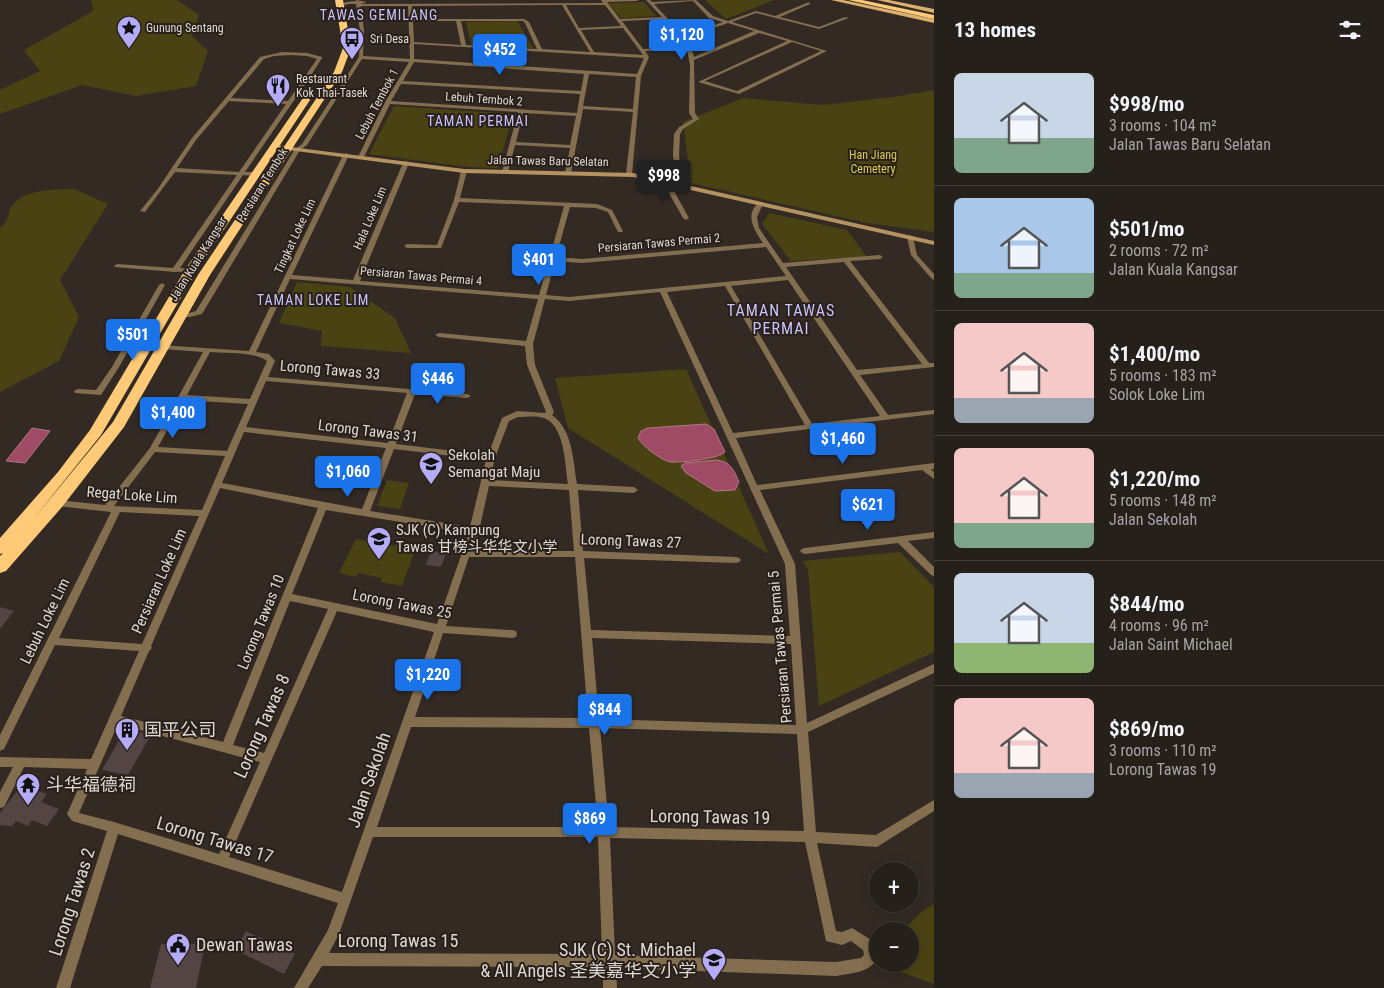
<!DOCTYPE html>
<meta charset="utf-8">
<style>
:root{--surface:#26201b;--page:#322d28;--text:#f1f3f6;--muted:#a4a3a3;--line:#423e3a;--accent:#1a73e8}
body{margin:0;font-family:"Roboto Condensed","Noto Sans SC",sans-serif;background:var(--page);color:var(--text);height:100vh;display:flex;flex-direction:column;font-size:19px;white-space:nowrap}
*{box-sizing:border-box;margin:0}
p{font-size:16px;color:var(--muted)}
.icon{flex:none;width:28px;height:28px;fill:none;stroke:currentColor;stroke-width:2;stroke-linecap:round;stroke-linejoin:round}
.map{position:relative;flex:1;overflow:hidden}
.drawer{display:flex;flex-direction:column;background:var(--surface);width:450px}
.drawer>*{flex:none}
.controls{position:absolute;left:869px;top:862px;display:grid;gap:10px}
.controls a{display:grid;place-items:center;width:50px;height:50px;border-radius:50%;background:var(--surface);box-shadow:0 2px 12px #0003,0 0 0 1px var(--line);font-size:25px}
.price{position:absolute;translate:-50% -42px;padding:0 11px;border-radius:5px;background:var(--accent);color:#fff;font-size:16px;line-height:32px;filter:drop-shadow(0 1px 2px #0008)}
.price::after{content:'';position:absolute;left:50%;top:30px;width:15px;height:11px;margin-left:-8px;background:inherit;clip-path:polygon(0 0,100% 0,50% 100%)}
.price.on{background:#222;color:#fff}
ul{padding:0;list-style:none}
li{display:flex;align-items:center;gap:15px;height:125px;padding:0 20px}
li+li{border-top:1px solid var(--line)}
li span{display:grid;place-items:center;flex:none;width:140px;height:100px;border-radius:8px;color:#555}
li>.icon{margin-inline-start:auto}
span .icon{width:60px;height:60px;fill:#fffc;stroke-width:1}
li b{font-size:21px}
h2{display:flex;justify-content:space-between;align-items:center;height:60px;padding:0 20px;font-size:21px}
main{display:flex;flex:1;min-height:0}
.map>svg:first-child{display:block}
.green{fill:#494313}
.water{fill:#a04b65;stroke:#b37586}
.building{fill:#524543}
.lines{fill:none;stroke-linecap:round;stroke-linejoin:round}
.street{fill:#836e4f;fill-rule:evenodd}
.secondary{fill:#b59360;fill-rule:evenodd}
.primary{fill:#dbb06d;fill-rule:evenodd}
.highway{fill:#feca78;fill-rule:evenodd}
.labels{text-anchor:middle;stroke-width:4;stroke-linejoin:round;paint-order:stroke}
.far-poi-label{font-size:12px;fill:#dfd8d4;stroke:#29201a;text-anchor:start}
.far-street-label{font-size:12px;fill:#dfd8d4;stroke:#29201a}
.far-park-label{font-size:12px;fill:#ddcd4d;stroke:#29201a}
.far-neighbourhood-label{font-size:14px;letter-spacing:1px;fill:#c8c3fd;stroke:#29201a}
.street-label{font-size:15px;fill:#dfd8d4;stroke:#29201a}
.poi-label{font-size:15px;fill:#dfd8d4;stroke:#29201a;text-anchor:start}
.neighbourhood-label{font-size:16px;letter-spacing:1px;fill:#c8c3fd;stroke:#29201a}
.near-street-label{font-size:18px;fill:#dfd8d4;stroke:#29201a}
.near-poi-label{font-size:18px;fill:#dfd8d4;stroke:#29201a;text-anchor:start}
</style>
<main>
<div class="map">
<svg width="934" height="988" viewBox="0 0 934 988">
<rect width="100%" height="100%" fill="#332a24"/>
<path class="green" d="M91,0H177L199,15L192,36L208,51L196,86L136,96L82,85L0,114V90L40,71L24,50L93,11Z
M705,0H774L726,19Z
M644,2L656,16L621,18L608,3Z
M517,21L533,48L471,45L466,22Z
M934,90V232L867,223L691,183L683,122L743,98L823,105L893,97Z
M394,106L513,114L498,168L467,167L369,154Z
M74,189L108,204L60,280L79,317L59,361L0,392V228C9,221 7,216 11,208C22,188 55,190 74,189Z
M769,213L847,230L867,257L791,261L762,224Z
M297,282L350,287L395,318L411,353L321,346L322,331L279,323Z
M686,369L769,554L568,428L555,378Z
M387,480L409,483L400,509L377,506Z
M356,539L395,546L397,541L417,545L402,586L381,582L382,578L358,573L356,577L339,573Z
M900,552L934,587V652L819,706L808,569L802,561Z
M934,904V984L879,964H910V931H903L920,913Z"/>
<path class="water" d="M706,424L714,429L725,452C719,459 680,463 670,462C661,460 642,446 638,438L641,431L648,428Z
M32,428L50,431L25,463L6,461Z
M717,460C731,462 734,470 739,482L735,490L715,491L686,473L681,466L685,463Z"/>
<path class="building" d="M431,551L446,553L441,567L426,565Z
M0,607L14,611L0,629Z
M126,728L151,735L128,775L102,770Z
M22,785L47,794L41,802L59,809L47,826L32,820L28,826L16,821L12,826L0,825V813Z
M246,931L295,954L284,974L235,950Z
M161,944H205L196,988H150Z"/>
<g class="lines">
<path class="street" d="M356,0L367,2L361,4L603,3L601,0H639L637,1L607,2L620,19L662,17L646,0H650L652,2L696,0L713,16L728,21L756,11L775,16L809,2L810,4L780,17L819,27L845,17L849,18L819,29L756,13L732,22L827,51L739,94L698,82L787,41L759,33L694,60L695,113L699,119L683,129L680,134L679,155L682,182L675,193L689,218L686,220L683,218L669,193L676,182L673,155L674,134L679,127L693,119L689,113L690,65L687,49L645,51L649,57L641,76L632,174L629,176L626,174L633,112L583,109L571,173L568,175L565,173L570,148L515,145L508,172L503,173L502,172L518,112L390,104L364,157L359,158L358,157L385,102L409,62L362,59L307,145L300,150L202,314L190,317H178V313H189L196,311L295,149L302,144L359,57L360,31L356,4H348L340,7L338,6L346,2L356,1ZM693,1L709,18L723,22L684,36L654,4ZM562,5L590,52L542,49L529,22L524,19H413L412,6ZM566,5H605L621,26L579,28ZM361,6H408L410,59L363,56L364,31ZM665,19L679,36L686,47L643,49L622,21ZM413,21H456L461,45L414,42ZM461,21H523L525,23L537,49L466,45ZM728,23L754,31L694,57L691,48L685,38ZM623,28L643,55L594,52L581,30ZM792,42L821,51L737,91L705,81ZM414,44L644,58L637,74L414,59ZM414,62L584,74L581,91L403,81ZM589,74L636,77L633,109L583,106ZM401,84L580,94L577,113L391,101ZM523,113L576,116L570,145L516,142Z
M282,52L307,53L322,57V58L310,77L322,79L320,80H308L245,172H254L257,174L254,176L243,175L180,268L193,269V271L175,272L115,267L114,266L117,264L173,268L237,175L175,172L145,212L140,211L157,190L192,138L260,57ZM291,55L307,56L317,59L288,101L231,98L264,59L274,56ZM229,101L286,104L239,172L177,168L196,140Z
M346,153L349,155L292,275L353,280L403,163L406,161L409,163L360,281L539,295L564,206L459,202L441,248H407L404,246L407,244L437,245L454,200L461,171L464,169L467,171L460,198L597,204L612,210L623,231L622,232H618L608,212L596,208L570,207L556,257L582,259L763,243C755,231 743,214 760,202L763,204L757,217L759,228L783,263L880,255L883,257L880,259L850,261L929,363H934V367L860,375L888,415L934,410V414L736,438L757,485L934,463V469H931L934,472V479L922,470L760,490L795,564L807,723L934,664V673L808,732L816,832L876,835L934,800V811L877,847L817,843L836,931L842,932L852,928L873,941L878,957C871,973 851,973 836,976L616,968L617,988H603V967L322,966L308,988H294L328,930L338,903L118,834L70,988H56L107,831L72,821L67,814L87,769L24,767L4,807L0,808V792L13,767H0V757L91,759L139,651L55,645L4,749L0,751V735L111,512L57,506L53,503L57,500L105,505L150,448L203,352L163,349L159,347L160,345L249,351L343,155ZM766,247L786,276L569,297L546,295L555,261L582,263ZM844,262L922,364L857,370L786,267ZM290,279L538,299L526,341L439,333L435,335L439,337L525,346L527,365L546,412L545,413L517,411L502,418L488,455L396,444L415,394L467,398L471,396L467,394L268,377L275,361L269,354L256,352ZM788,280L880,416L812,424L731,286ZM725,286L805,425L733,433L667,292ZM660,292L785,564L790,636L591,630L584,558L736,563L739,562L741,560L739,558L736,557L583,551L578,490L634,493L638,490L634,487L577,484C573,461 573,430 552,415L554,412L535,365L533,344L545,299L569,301ZM210,352C224,353 257,352 267,361L250,399L187,395ZM266,381L407,393L388,443L246,427ZM184,400L248,404L227,451L158,447ZM518,417C527,417 538,415 546,419C565,428 565,466 568,484L490,480L495,458L509,421ZM244,432L386,448L362,509L222,483ZM394,449L486,460L470,527L370,511ZM155,452L225,456L202,510L114,506ZM489,486L569,490L574,551H472L479,531ZM220,488L318,508L223,742L121,716L149,651L152,648L151,646ZM326,510L469,533L437,624L292,594ZM120,512L199,516L142,644L59,638ZM469,557H575L588,718L415,717L443,633L512,638L516,637L517,634L516,631L512,630L446,626ZM290,601L328,609L264,753L233,745ZM337,611L434,632L342,892L229,857ZM592,638L791,644L796,725L599,719ZM118,724L260,762L219,854L114,822L79,813ZM411,727L589,728L598,827H377ZM600,728L797,734L804,831L609,827ZM373,837H598L602,954L329,953L339,934ZM610,838L805,842L826,941L842,945L851,941L863,950L864,955L861,958L836,962L615,955Z
M910,235L913,237L917,255L934,274V280L932,279L911,255L907,237Z
M162,283L165,285L119,367L101,395L75,393L74,391L78,389L96,390L112,367L159,285Z
M934,532V538L908,541L934,567V576L931,575L898,543L805,554L802,553L800,551L802,549L805,548Z"/>
<path class="secondary" d="M275,145L464,169L633,173L934,241V245L633,177L464,173L273,148V146Z"/>
<path class="primary" d="M831,0H843L934,19V23Z
M877,0H889L934,9V13Z"/>
<path class="highway" d="M335,0H343L351,48L342,72L210,275L124,427L62,507L6,571L0,573V556L3,553L0,554V538L58,472L90,430L185,270L303,98H309L310,100L197,270L101,435L31,522L113,422L198,275L334,72L343,48Z
M848,0H862L934,15V19Z"/>
</g>
<defs>
<symbol id="sight-pin" viewBox="-11 -11 22 30"><path d="M0 17L-7.5 6A9.5 9.5 0 1 1 7.5 6Z" fill="#b4acf9" stroke="#29201a"/><path d="M0-6L1.8-2.2L6-1.7L2.9 1.2L3.7 5.4L0 3.3L-3.7 5.4L-2.9 1.2L-6-1.7L-1.8-2.2Z" fill="#111"/></symbol>
<symbol id="bus-pin" viewBox="-11 -11 22 30"><path d="M0 17L-7.5 6A9.5 9.5 0 1 1 7.5 6Z" fill="#b4acf9" stroke="#29201a"/><path d="M-5-6H5V4H4V6H2V4H-2V6H-4V4H-5ZM-3.5-4V0h7V-4ZM-3.5 1.2v1.5H-2V1.2ZM2 1.2v1.5H3.5V1.2Z" fill="#111"/></symbol>
<symbol id="restaurant-pin" viewBox="-11 -11 22 30"><path d="M0 17L-7.5 6A9.5 9.5 0 1 1 7.5 6Z" fill="#b4acf9" stroke="#29201a"/><path d="M-5-6h1v4h1v-4h1v4h1v-4h1v5L-1.5 .5V6h-2V.5L-5-1ZM5-6V6H3V1.5H1.5Q1.5-4 5-6Z" fill="#111"/></symbol>
<symbol id="school-pin" viewBox="-11 -11 22 30"><path d="M0 17L-7.5 6A9.5 9.5 0 1 1 7.5 6Z" fill="#b4acf9" stroke="#29201a"/><path d="M0-5L7-2L0 1L-7-2ZM-4 1L0 2.5L4 1V4Q0 6-4 4Z" fill="#111"/></symbol>
<symbol id="building-pin" viewBox="-11 -11 22 30"><path d="M0 17L-7.5 6A9.5 9.5 0 1 1 7.5 6Z" fill="#b4acf9" stroke="#29201a"/><path d="M-4-6H4V6H1V3H-1V6H-4ZM-2.5-4.3h1.7v1.8h-1.7ZM.8-4.3h1.7v1.8H.8ZM-2.5-1h1.7V.8h-1.7ZM.8-1h1.7V.8H.8Z" fill="#111"/></symbol>
<symbol id="temple-pin" viewBox="-11 -11 22 30"><path d="M0 17L-7.5 6A9.5 9.5 0 1 1 7.5 6Z" fill="#b4acf9" stroke="#29201a"/><path d="M0-6L5-2H3V0L6.5 2.5H4V6H1.5V3h-3V6H-4V2.5H-6.5L-3 0V-2H-5Z" fill="#111"/></symbol>
<symbol id="civic-pin" viewBox="-11 -11 22 30"><path d="M0 17L-7.5 6A9.5 9.5 0 1 1 7.5 6Z" fill="#b4acf9" stroke="#29201a"/><path d="M-.6-6.5H3V-4.5H.6V-3L4-1V1h2V6H-6V1h2V-1L-.6-3ZM-1.2 2.5V6h2.4V2.5Z" fill="#111"/></symbol>
</defs>
<g fill-rule="evenodd">
<use href="#sight-pin" x="115" y="14" width="28" height="38"/>
<use href="#bus-pin" x="338" y="25" width="28" height="38"/>
<use href="#restaurant-pin" x="264" y="72" width="28" height="38"/>
<use href="#school-pin" x="417" y="450" width="28" height="38"/>
<use href="#school-pin" x="365" y="525" width="28" height="38"/>
<use href="#building-pin" x="113" y="716" width="28" height="38"/>
<use href="#temple-pin" x="14" y="771" width="28" height="38"/>
<use href="#civic-pin" x="164" y="931" width="28" height="38"/>
<use href="#school-pin" x="700" y="946" width="28" height="38"/>
</g>
<g class="labels">
<g class="far-poi-label">
<text x="146" y="32">Gunung Sentang</text>
<text x="370" y="43">Sri Desa</text>
<text x="296" y="83">Restaurant<tspan x="296" dy="14">Kok Thai-Tasek</tspan></text>
</g>
<g class="far-street-label">
<text transform="translate(484 99) rotate(4)" y="4">Lebuh Tembok 2</text>
<text transform="translate(377 104) rotate(-62)" y="4">Lebuh Tembok 1</text>
<text transform="translate(548 161) rotate(1)" y="4">Jalan Tawas Baru Selatan</text>
<text transform="translate(262 185) rotate(-58)" y="4">Persiaran Tembok</text>
<text transform="translate(370 218) rotate(-67)" y="4">Hala Loke Lim</text>
<text transform="translate(295 236) rotate(-65)" y="4">Tingkat Loke Lim</text>
<text transform="translate(659 243) rotate(-5)" y="4">Persiaran Tawas Permai 2</text>
<text transform="translate(198 259) rotate(-58)" y="4">Jalan Kuala Kangsar</text>
<text transform="translate(421 276) rotate(5)" y="4">Persiaran Tawas Permai 4</text>
</g>
<g class="far-park-label">
<text x="873" y="159">Han Jiang<tspan x="873" dy="14">Cemetery</tspan></text>
</g>
<g class="far-neighbourhood-label">
<text x="379" y="20">TAWAS GEMILANG</text>
<text x="478" y="126">TAMAN PERMAI</text>
<text x="313" y="305">TAMAN LOKE LIM</text>
</g>
<g class="street-label">
<text transform="translate(330 370) rotate(5)" y="5">Lorong Tawas 33</text>
<text transform="translate(368 431) rotate(7)" y="5">Lorong Tawas 31</text>
<text transform="translate(132 495) rotate(4)" y="5">Regat Loke Lim</text>
<text transform="translate(631 541) rotate(2)" y="5">Lorong Tawas 27</text>
<text transform="translate(159 581) rotate(-66)" y="5">Persiaran Loke Lim</text>
<text transform="translate(402 604) rotate(11)" y="5">Lorong Tawas 25</text>
<text transform="translate(45 621) rotate(-64)" y="5">Lebuh Loke Lim</text>
<text transform="translate(261 622) rotate(-68)" y="5">Lorong Tawas 10</text>
<text transform="translate(780 647) rotate(-95)" y="5">Persiaran Tawas Permai 5</text>
</g>
<g class="poi-label">
<text x="448" y="460">Sekolah<tspan x="448" dy="17">Semangat Maju</tspan></text>
<text x="396" y="535">SJK (C) Kampung<tspan x="396" dy="17">Tawas 甘榜斗华华文小学</tspan></text>
</g>
<g class="neighbourhood-label">
<text x="781" y="316">TAMAN TAWAS<tspan x="781" dy="18">PERMAI</tspan></text>
</g>
<g class="near-street-label">
<text transform="translate(262 726) rotate(-66)" y="6">Lorong Tawas 8</text>
<text transform="translate(369 780) rotate(-71)" y="6">Jalan Sekolah</text>
<text transform="translate(710 817) rotate(1)" y="6">Lorong Tawas 19</text>
<text transform="translate(215 840) rotate(17)" y="6">Lorong Tawas 17</text>
<text transform="translate(72 902) rotate(-72)" y="6">Lorong Tawas 2</text>
<text x="398" y="947">Lorong Tawas 15</text>
</g>
<g class="near-poi-label">
<text x="144" y="736">国平公司</text>
<text x="46" y="791">斗华福德祠</text>
<text x="196" y="951">Dewan Tawas</text>
<text x="696" y="956" text-anchor="end">SJK (C) St. Michael<tspan x="696" dy="21">&amp; All Angels 圣美嘉华文小学</tspan></text>
</g>
</g>
</svg>
<div class="controls">
<a>+</a>
<a>−</a>
</div>
<b class="price" style="left:682px;top:61px">$1,120</b>
<b class="price" style="left:500px;top:76px">$452</b>
<b class="price on" style="left:664px;top:202px">$998</b>
<b class="price" style="left:539px;top:286px">$401</b>
<b class="price" style="left:133px;top:361px">$501</b>
<b class="price" style="left:438px;top:405px">$446</b>
<b class="price" style="left:173px;top:439px">$1,400</b>
<b class="price" style="left:843px;top:465px">$1,460</b>
<b class="price" style="left:348px;top:498px">$1,060</b>
<b class="price" style="left:868px;top:531px">$621</b>
<b class="price" style="left:428px;top:701px">$1,220</b>
<b class="price" style="left:605px;top:736px">$844</b>
<b class="price" style="left:590px;top:845px">$869</b>
</div>
<section class="drawer">
<h2>13 homes<svg class="icon" aria-label="filters" viewBox="0 0 24 24"><path d="M4 7h16M4 17h16"/><circle cx="9" cy="7" r="2"/><circle cx="15" cy="17" r="2"/></svg></h2>
<ul>
<li><span style="background:linear-gradient(#c9d6e8 65%,#7fa58c 0)"><svg class="icon" aria-label="home" viewBox="0 0 24 24"><path d="M3 11l9-7 9 7M6 9v11h12V9"/></svg></span><div><b>$998/mo</b><p>3 rooms · 104 m²</p><p>Jalan Tawas Baru Selatan</p></div></li>
<li><span style="background:linear-gradient(#a9c7e8 75%,#7fa58c 0)"><svg class="icon" aria-label="home" viewBox="0 0 24 24"><path d="M3 11l9-7 9 7M6 9v11h12V9"/></svg></span><div><b>$501/mo</b><p>2 rooms · 72 m²</p><p>Jalan Kuala Kangsar</p></div></li>
<li><span style="background:linear-gradient(#f6c9c9 75%,#9aa5b1 0)"><svg class="icon" aria-label="home" viewBox="0 0 24 24"><path d="M3 11l9-7 9 7M6 9v11h12V9"/></svg></span><div><b>$1,400/mo</b><p>5 rooms · 183 m²</p><p>Solok Loke Lim</p></div></li>
<li><span style="background:linear-gradient(#f6c9c9 75%,#7fa58c 0)"><svg class="icon" aria-label="home" viewBox="0 0 24 24"><path d="M3 11l9-7 9 7M6 9v11h12V9"/></svg></span><div><b>$1,220/mo</b><p>5 rooms · 148 m²</p><p>Jalan Sekolah</p></div></li>
<li><span style="background:linear-gradient(#c9d6e8 70%,#8fb573 0)"><svg class="icon" aria-label="home" viewBox="0 0 24 24"><path d="M3 11l9-7 9 7M6 9v11h12V9"/></svg></span><div><b>$844/mo</b><p>4 rooms · 96 m²</p><p>Jalan Saint Michael</p></div></li>
<li><span style="background:linear-gradient(#f6c9c9 75%,#9aa5b1 0)"><svg class="icon" aria-label="home" viewBox="0 0 24 24"><path d="M3 11l9-7 9 7M6 9v11h12V9"/></svg></span><div><b>$869/mo</b><p>3 rooms · 110 m²</p><p>Lorong Tawas 19</p></div></li>
</ul>
</section>
</main>
